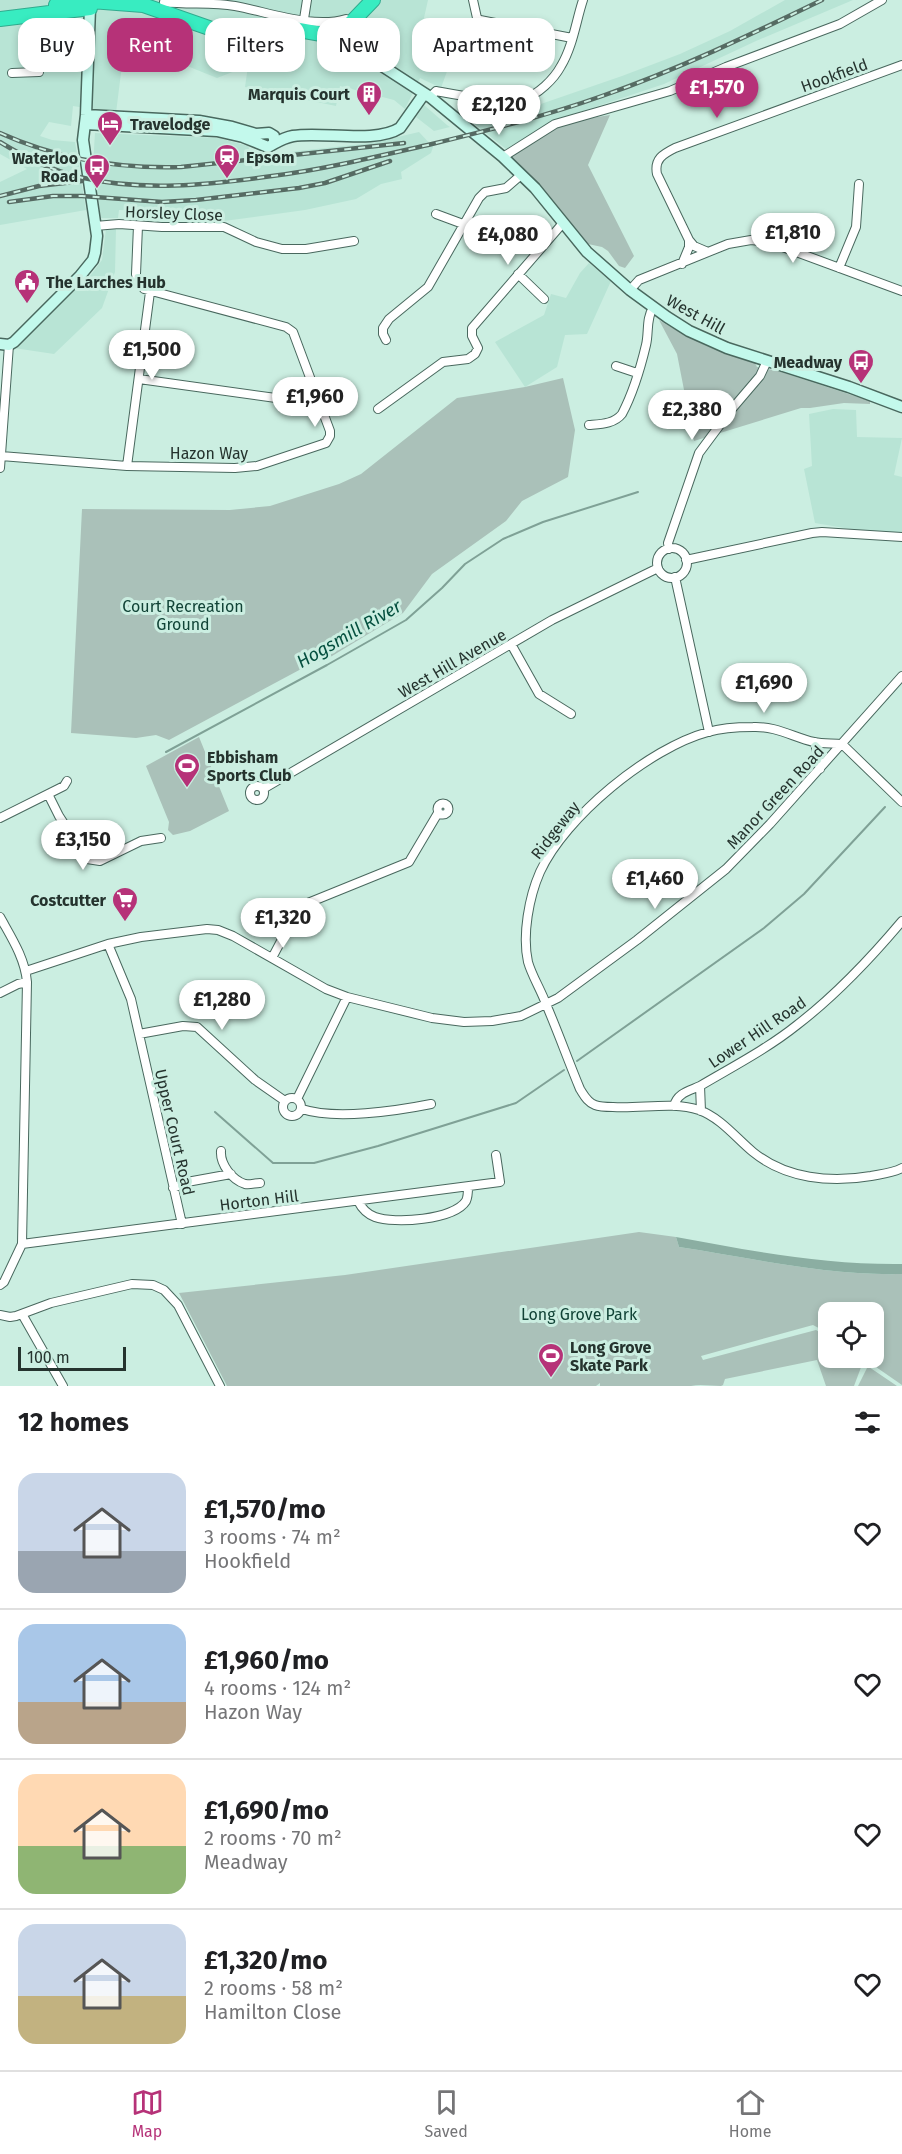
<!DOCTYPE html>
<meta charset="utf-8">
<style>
:root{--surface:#fff;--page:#f6f6f6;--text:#202124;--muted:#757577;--line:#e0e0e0;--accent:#b63278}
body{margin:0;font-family:"Fira Sans",sans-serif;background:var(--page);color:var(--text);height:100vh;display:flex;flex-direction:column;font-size:22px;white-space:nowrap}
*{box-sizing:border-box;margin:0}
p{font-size:20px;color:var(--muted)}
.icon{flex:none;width:33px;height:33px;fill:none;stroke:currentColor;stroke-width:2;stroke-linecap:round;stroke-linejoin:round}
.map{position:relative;height:1386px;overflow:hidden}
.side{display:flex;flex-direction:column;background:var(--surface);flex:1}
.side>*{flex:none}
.guide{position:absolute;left:18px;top:18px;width:600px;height:54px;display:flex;gap:12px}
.buttons{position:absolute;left:818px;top:1302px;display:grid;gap:12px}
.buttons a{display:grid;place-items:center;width:66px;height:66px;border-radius:12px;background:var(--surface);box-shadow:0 3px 9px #0003;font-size:30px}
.scale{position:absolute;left:18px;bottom:15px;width:108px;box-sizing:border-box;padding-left:6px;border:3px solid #25332e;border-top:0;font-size:16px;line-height:21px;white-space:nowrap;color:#25332e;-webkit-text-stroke:4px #cbeee1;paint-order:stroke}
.price{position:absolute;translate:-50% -51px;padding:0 14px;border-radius:21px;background:#fff;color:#222;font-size:20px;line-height:39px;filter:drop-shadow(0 2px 3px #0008)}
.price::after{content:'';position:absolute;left:50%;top:36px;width:18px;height:14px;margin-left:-9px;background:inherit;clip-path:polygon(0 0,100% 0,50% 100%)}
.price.selected{background:var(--accent);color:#fff}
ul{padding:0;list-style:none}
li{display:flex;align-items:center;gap:18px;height:150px;padding:0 18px}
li+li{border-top:2px solid var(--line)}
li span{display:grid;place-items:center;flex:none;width:168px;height:120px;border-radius:18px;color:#555}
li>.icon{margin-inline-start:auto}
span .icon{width:72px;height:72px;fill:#fffc;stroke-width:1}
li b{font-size:26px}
h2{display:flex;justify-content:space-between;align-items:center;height:72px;padding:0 18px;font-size:26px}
.pill{padding:0 21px;border-radius:18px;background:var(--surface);box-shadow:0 3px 9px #0003;font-size:21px;line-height:54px}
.pill.selected{background:var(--accent);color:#fff}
.tab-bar{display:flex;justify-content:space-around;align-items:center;height:84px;border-top:2px solid var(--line);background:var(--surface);font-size:16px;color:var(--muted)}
.tab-bar a{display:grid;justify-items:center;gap:3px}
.tab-bar .selected{color:var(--accent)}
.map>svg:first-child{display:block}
.built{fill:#b8e4d5}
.green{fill:#aac1b9}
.forest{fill:#8baea2}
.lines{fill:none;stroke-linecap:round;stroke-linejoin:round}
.stream{stroke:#7fa196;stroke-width:2}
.street-casing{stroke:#49685e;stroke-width:10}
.secondary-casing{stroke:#49685e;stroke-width:13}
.highway-casing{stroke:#31ab8e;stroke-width:16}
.street{stroke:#fff;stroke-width:8}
.secondary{stroke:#c3f9ec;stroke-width:10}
.highway{stroke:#38ecc1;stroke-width:14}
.rail-casing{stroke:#566b63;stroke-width:4.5}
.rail{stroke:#cbeee1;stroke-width:2;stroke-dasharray:7;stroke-linecap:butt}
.labels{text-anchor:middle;stroke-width:6;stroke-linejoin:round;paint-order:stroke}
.street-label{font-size:16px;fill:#25332e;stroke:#cbeee1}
.poi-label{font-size:16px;font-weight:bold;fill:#25332e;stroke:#cbeee1;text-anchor:start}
.park-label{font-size:16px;fill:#114336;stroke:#cbeee1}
.water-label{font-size:18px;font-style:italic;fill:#05503f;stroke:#cbeee1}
</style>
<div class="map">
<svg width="902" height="1386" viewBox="0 0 902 1386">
<rect width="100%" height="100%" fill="#cbeee1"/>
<path class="built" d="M0,0H428L417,49L450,63L441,88L420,78L405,109L394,100L340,86L336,106L245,87L248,66L217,78L125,41L116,113L73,106L71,126L49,122L40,136L52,140L75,142L86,210L0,225V182L27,169L0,154Z
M785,0H853L756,41L664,84L559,119L506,149L467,118L538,105L622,76L680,54L730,31Z
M424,105L447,125L450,127L434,131L416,117Z
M419,132L433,147L431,153L401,172L402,179L381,184L356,199L305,210L224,221L214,210H187L184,213L119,210L118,218H101L93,165L95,133L219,138L248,146L252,156L372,143Z
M106,229H116L115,272L102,308L54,354L14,348L90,276L102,260Z
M589,263L611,281L587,334L565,335L557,367L525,387L495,342L544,315L551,294L566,298L580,273Z
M833,409L856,410L857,437L902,438L894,475L902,477V534L862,531L815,523L804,469L812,466L809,414Z"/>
<path class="green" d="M610,115L588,165L634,256L625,268L619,266L608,251L602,247L588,244L552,199L550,200L509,157L539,136L572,121Z
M659,320C692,340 717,352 755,363L757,367L778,371L870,401V404L844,403L810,408H801L694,441L677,354Z
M563,378L575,430L568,477L522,501L506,521L432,574L403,613L332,656L303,668L169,740L156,735L136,738L71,733L82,509L230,510L270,506L339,484L361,474L457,398L525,387Z
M199,737L229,811L190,831L173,835L168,830L169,822L146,766Z
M639,1232L676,1237L679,1247C752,1258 828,1276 902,1274V1385L863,1358H873V1312H828V1333L813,1325L701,1356L703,1360L816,1330L828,1337V1358H857L863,1362L854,1386H826L817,1360L725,1379L723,1385L721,1386C711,1386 700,1384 691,1386H600V1383L596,1386H227L179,1293L345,1275Z
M868,1366L869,1367L897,1386H858Z"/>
<path class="forest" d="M676,1237C751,1251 826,1265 902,1264V1274C828,1276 752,1258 679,1247Z"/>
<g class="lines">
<path class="stream" d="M166,752L327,665L406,620L442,588L465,564L503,539L543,522L638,492
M577,1061L764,928L804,894L885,807
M215,1112L273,1163H314L378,1146L516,1103L564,1070"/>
<defs>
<path id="street" d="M473,0L477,18L480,20L572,38
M164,2C187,5 212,2 235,6C268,12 313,29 346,19
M304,19L307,0
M12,73L39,72
M430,97L436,91C458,95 503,104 523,99C538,95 554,79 561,66C573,46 576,21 583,0
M503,157L555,124L670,91L726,67L840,24L882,0
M436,214L463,224
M95,226L119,224L162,227H224L256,242L282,249H306L354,241
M508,227L536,253
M689,240L694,246L708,252
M682,264L689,247V240L657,174C654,159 663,154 675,148L902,65
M839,268L856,227L859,184
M518,274L544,299
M630,290L639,280L728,244L751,240L769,242L902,291
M386,340L383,334V328L389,319L428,287L479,198L485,192L506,188L521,175
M616,366L637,373
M139,379L283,399L305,401L318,400
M378,409L443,362L468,359L475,354L478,348L472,336V328L563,223
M589,425C601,424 614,424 622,414C632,395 641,366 646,345C649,333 646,318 653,308
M1,456L127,466L235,468L257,466L326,443L330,436V431L293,332L286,327L144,289L137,280L136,274L138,226
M127,466L150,292
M0,468L9,345
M657 563a15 15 0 1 1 30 0a15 15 0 1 1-30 0Z
M669,549L668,543L699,453L731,410L760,376L767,361
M686,560L812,533L822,532L902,537
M675,577L709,732
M511,644L539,694L571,714
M815,742L820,769
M842,744C833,743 823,744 814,742C793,737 776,726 753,727C739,727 721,728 708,732C649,748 565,817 540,872C529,897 522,935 528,962C532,976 541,990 546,1004C558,1032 568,1060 580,1089C584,1095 587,1102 595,1105C600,1107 607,1107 613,1107C641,1109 673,1101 699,1110C721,1118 736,1138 753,1152C786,1179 831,1183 871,1176C881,1174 893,1173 902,1168
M842,744L902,802
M250 793a7 7 0 1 1 14 0a7 7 0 1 1-14 0Z
M263,789L552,620L658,568
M48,794L59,816L87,859L100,861L141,841L161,838
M437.5 809a5.5 5.5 0 1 1 11 0a5.5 5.5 0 1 1-11 0Z
M0,818L64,786L67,781
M0,917C11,937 25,958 27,982L22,1244L4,1282L0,1285
M108,944L131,999L182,1224
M272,958L298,909L303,905L409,862L438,813
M26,971L108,944L141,937L207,929L218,930L233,936L326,989L347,997L432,1018L464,1022L492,1021L521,1016L558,998L637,940L726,869L770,824L902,676
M0,993L18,984L27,982
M139,1034L183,1026L197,1027L255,1080L285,1101
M700,1086L701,1111
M283 1107a9 9 0 1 1 18 0a9 9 0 1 1-18 0Z
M297,1099L347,997
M674,1106C677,1093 689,1091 700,1086C732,1067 767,1049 797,1025C836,995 870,959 902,921
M302,1109C335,1120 396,1111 431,1104
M221,1151C220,1164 232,1180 245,1184C250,1185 255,1183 260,1183
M173,1188L187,1182L231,1174
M358,1201C362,1209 367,1214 375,1217C394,1224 454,1220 466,1201C468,1197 468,1192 468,1187
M22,1244L500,1182L496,1155
M22,1314L63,1386
M0,1315L10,1317L16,1316L51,1303L132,1284L153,1285L164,1290L178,1305L220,1386"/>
<path id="secondary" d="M327,35L356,49L430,97L503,157L535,188L587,252L630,290L667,317L689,331L727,348L849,387L902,407
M356,49V36L361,13
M86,115L199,121L232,127L256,134L269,133L274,136V142
M85,124L217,131L243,137L268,147C276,143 282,138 293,136C322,131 375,144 400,128L424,94
M0,344L9,345L14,342L80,276L93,260L95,253L97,236L83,140L86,115L90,8"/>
<path id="highway" d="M91,1L143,5L212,29L249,32L258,29L282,27L327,35L346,28L373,0
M56,5L79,0
M0,19L90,8L91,0"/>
</defs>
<use href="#street" class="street-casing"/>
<use href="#secondary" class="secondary-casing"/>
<use href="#highway" class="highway-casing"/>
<use href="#street" class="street"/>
<use href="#secondary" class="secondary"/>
<use href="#highway" class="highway"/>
<defs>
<path id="rail" d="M0,133C58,159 117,169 181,167L404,143
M0,142C24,157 51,170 79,177C142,192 208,185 272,176C326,169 379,156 432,144C489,130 546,116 602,96C677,70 750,35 822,0
M0,196L39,186L82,181
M9,202L53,196H82L162,202L196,200L299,188L325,183L390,161"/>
</defs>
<use href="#rail" class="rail-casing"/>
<use href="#rail" class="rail"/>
</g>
<defs>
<symbol id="building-pin" viewBox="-11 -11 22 30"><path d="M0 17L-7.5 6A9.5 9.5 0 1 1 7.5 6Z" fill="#b63278" stroke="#cbeee1"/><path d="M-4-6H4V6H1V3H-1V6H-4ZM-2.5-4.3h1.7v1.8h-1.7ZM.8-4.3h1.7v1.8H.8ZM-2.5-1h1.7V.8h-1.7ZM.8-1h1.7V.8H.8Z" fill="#fff"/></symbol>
<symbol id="hotel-pin" viewBox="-11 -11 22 30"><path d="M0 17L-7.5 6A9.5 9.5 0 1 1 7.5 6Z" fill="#b63278" stroke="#cbeee1"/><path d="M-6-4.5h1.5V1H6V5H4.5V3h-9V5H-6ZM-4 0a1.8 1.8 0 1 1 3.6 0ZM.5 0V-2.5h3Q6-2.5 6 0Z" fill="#fff"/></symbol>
<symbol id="station-pin" viewBox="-11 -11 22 30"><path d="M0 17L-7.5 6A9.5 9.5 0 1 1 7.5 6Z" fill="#b63278" stroke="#cbeee1"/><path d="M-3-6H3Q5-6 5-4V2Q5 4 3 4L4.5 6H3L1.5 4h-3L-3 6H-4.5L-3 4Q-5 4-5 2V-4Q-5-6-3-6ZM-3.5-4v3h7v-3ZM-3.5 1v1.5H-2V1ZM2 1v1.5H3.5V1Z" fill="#fff"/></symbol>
<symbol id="bus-pin" viewBox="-11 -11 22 30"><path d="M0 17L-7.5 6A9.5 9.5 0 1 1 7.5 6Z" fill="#b63278" stroke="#cbeee1"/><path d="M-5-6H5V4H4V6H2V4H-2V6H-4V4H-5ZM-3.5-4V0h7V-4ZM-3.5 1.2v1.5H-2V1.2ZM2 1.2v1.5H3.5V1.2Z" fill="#fff"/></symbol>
<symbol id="civic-pin" viewBox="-11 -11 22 30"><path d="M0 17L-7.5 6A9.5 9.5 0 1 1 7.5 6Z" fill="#b63278" stroke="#cbeee1"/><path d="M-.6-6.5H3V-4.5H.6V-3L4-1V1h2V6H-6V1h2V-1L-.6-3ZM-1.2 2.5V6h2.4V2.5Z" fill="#fff"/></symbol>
<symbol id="stadium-pin" viewBox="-11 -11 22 30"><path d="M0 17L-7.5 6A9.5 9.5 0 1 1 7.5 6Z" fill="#b63278" stroke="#cbeee1"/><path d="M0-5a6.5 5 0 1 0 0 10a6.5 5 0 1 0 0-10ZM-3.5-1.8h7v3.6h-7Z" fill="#fff"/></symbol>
<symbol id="supermarket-pin" viewBox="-11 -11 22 30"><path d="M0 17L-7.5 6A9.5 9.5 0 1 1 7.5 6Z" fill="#b63278" stroke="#cbeee1"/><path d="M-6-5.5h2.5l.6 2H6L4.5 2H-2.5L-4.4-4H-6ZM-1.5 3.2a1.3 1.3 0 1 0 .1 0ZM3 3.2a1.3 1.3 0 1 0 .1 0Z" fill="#fff"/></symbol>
</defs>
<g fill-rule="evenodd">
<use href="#building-pin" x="354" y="79" width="30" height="40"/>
<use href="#hotel-pin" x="95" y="109" width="30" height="40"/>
<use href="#station-pin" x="212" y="142" width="30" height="40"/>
<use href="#bus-pin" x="82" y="152" width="30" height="40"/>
<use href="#civic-pin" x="12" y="267" width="30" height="40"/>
<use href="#bus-pin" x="846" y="347" width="30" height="40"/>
<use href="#stadium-pin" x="172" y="751" width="30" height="40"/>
<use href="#supermarket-pin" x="110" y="885" width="30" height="40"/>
<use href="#stadium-pin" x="536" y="1341" width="30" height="40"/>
</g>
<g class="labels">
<g class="street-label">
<text transform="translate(834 75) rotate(-20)" y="6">Hookfield</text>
<text transform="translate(174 213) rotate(2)" y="6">Horsley Close</text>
<text transform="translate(696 314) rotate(29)" y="6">West Hill</text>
<text x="209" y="459">Hazon Way</text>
<text transform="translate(452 663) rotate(-30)" y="6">West Hill Avenue</text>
<text transform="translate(775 797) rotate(-47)" y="6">Manor Green Road</text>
<text transform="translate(555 830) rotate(-52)" y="6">Ridgeway</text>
<text transform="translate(757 1032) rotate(-34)" y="6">Lower Hill Road</text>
<text transform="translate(175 1132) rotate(77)" y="6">Upper Court Road</text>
<text transform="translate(259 1200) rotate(-7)" y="6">Horton Hill</text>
</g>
<g class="poi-label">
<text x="350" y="100" text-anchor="end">Marquis Court</text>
<text x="130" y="130">Travelodge</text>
<text x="246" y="163">Epsom</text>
<text x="78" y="164" text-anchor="end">Waterloo<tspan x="78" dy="18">Road</tspan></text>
<text x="46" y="288">The Larches Hub</text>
<text x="842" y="368" text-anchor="end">Meadway</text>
<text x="207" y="763">Ebbisham<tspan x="207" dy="18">Sports Club</tspan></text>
<text x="106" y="906" text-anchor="end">Costcutter</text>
<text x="570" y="1353">Long Grove<tspan x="570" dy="18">Skate Park</tspan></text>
</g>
<g class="park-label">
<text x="183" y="612">Court Recreation<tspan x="183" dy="18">Ground</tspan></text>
<text x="579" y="1320">Long Grove Park</text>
</g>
<g class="water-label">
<text transform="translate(349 634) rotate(-30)" y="6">Hogsmill River</text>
</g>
</g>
</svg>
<div class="buttons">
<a><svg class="icon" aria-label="locate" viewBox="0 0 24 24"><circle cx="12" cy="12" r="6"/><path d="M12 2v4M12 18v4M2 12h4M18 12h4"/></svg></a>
</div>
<div class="scale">100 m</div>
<b class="price selected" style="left:717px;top:119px">£1,570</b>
<b class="price" style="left:499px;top:136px">£2,120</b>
<b class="price" style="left:793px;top:264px">£1,810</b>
<b class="price" style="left:508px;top:266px">£4,080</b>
<b class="price" style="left:152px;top:381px">£1,500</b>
<b class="price" style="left:315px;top:428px">£1,960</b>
<b class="price" style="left:692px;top:441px">£2,380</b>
<b class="price" style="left:764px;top:714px">£1,690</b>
<b class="price" style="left:83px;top:871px">£3,150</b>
<b class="price" style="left:655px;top:910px">£1,460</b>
<b class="price" style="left:283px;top:949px">£1,320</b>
<b class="price" style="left:222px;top:1031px">£1,280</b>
<div class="guide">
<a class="pill">Buy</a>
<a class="pill selected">Rent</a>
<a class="pill">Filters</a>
<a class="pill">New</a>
<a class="pill">Apartment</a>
</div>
</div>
<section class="side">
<h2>12 homes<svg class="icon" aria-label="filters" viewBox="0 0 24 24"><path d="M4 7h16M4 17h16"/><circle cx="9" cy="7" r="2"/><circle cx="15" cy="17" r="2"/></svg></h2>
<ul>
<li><span style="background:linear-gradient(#c9d6e8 65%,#9aa5b1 0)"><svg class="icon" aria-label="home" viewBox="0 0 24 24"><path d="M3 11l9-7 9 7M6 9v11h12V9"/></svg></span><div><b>£1,570/mo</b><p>3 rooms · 74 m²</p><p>Hookfield</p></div><svg class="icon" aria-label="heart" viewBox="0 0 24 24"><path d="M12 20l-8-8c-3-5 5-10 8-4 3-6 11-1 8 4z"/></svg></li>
<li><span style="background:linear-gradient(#a9c7e8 65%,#b9a48a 0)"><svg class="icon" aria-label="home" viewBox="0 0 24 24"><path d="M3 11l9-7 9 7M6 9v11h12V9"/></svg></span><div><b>£1,960/mo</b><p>4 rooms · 124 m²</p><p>Hazon Way</p></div><svg class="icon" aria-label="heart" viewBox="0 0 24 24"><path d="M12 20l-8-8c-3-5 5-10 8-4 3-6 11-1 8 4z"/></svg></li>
<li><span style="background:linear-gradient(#ffd9b3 60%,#8fb573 0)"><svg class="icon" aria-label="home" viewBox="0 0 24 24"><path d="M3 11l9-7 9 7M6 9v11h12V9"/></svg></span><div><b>£1,690/mo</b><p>2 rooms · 70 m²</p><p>Meadway</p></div><svg class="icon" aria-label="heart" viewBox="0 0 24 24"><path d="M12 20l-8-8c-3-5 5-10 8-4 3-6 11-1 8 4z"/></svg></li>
<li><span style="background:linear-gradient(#c9d6e8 60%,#c2b280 0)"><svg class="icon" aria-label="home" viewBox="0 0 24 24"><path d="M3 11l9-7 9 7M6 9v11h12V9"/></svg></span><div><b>£1,320/mo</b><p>2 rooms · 58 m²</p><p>Hamilton Close</p></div><svg class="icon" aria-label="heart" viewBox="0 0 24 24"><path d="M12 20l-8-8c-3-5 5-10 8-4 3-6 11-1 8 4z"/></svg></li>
</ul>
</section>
<nav class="tab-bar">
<a class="selected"><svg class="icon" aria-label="map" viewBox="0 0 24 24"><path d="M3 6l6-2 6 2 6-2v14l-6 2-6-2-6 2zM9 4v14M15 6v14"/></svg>Map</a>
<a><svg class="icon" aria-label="saved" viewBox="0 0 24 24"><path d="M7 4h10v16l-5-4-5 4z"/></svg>Saved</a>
<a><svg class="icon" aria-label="home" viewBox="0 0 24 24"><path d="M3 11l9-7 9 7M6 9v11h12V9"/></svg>Home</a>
</nav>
